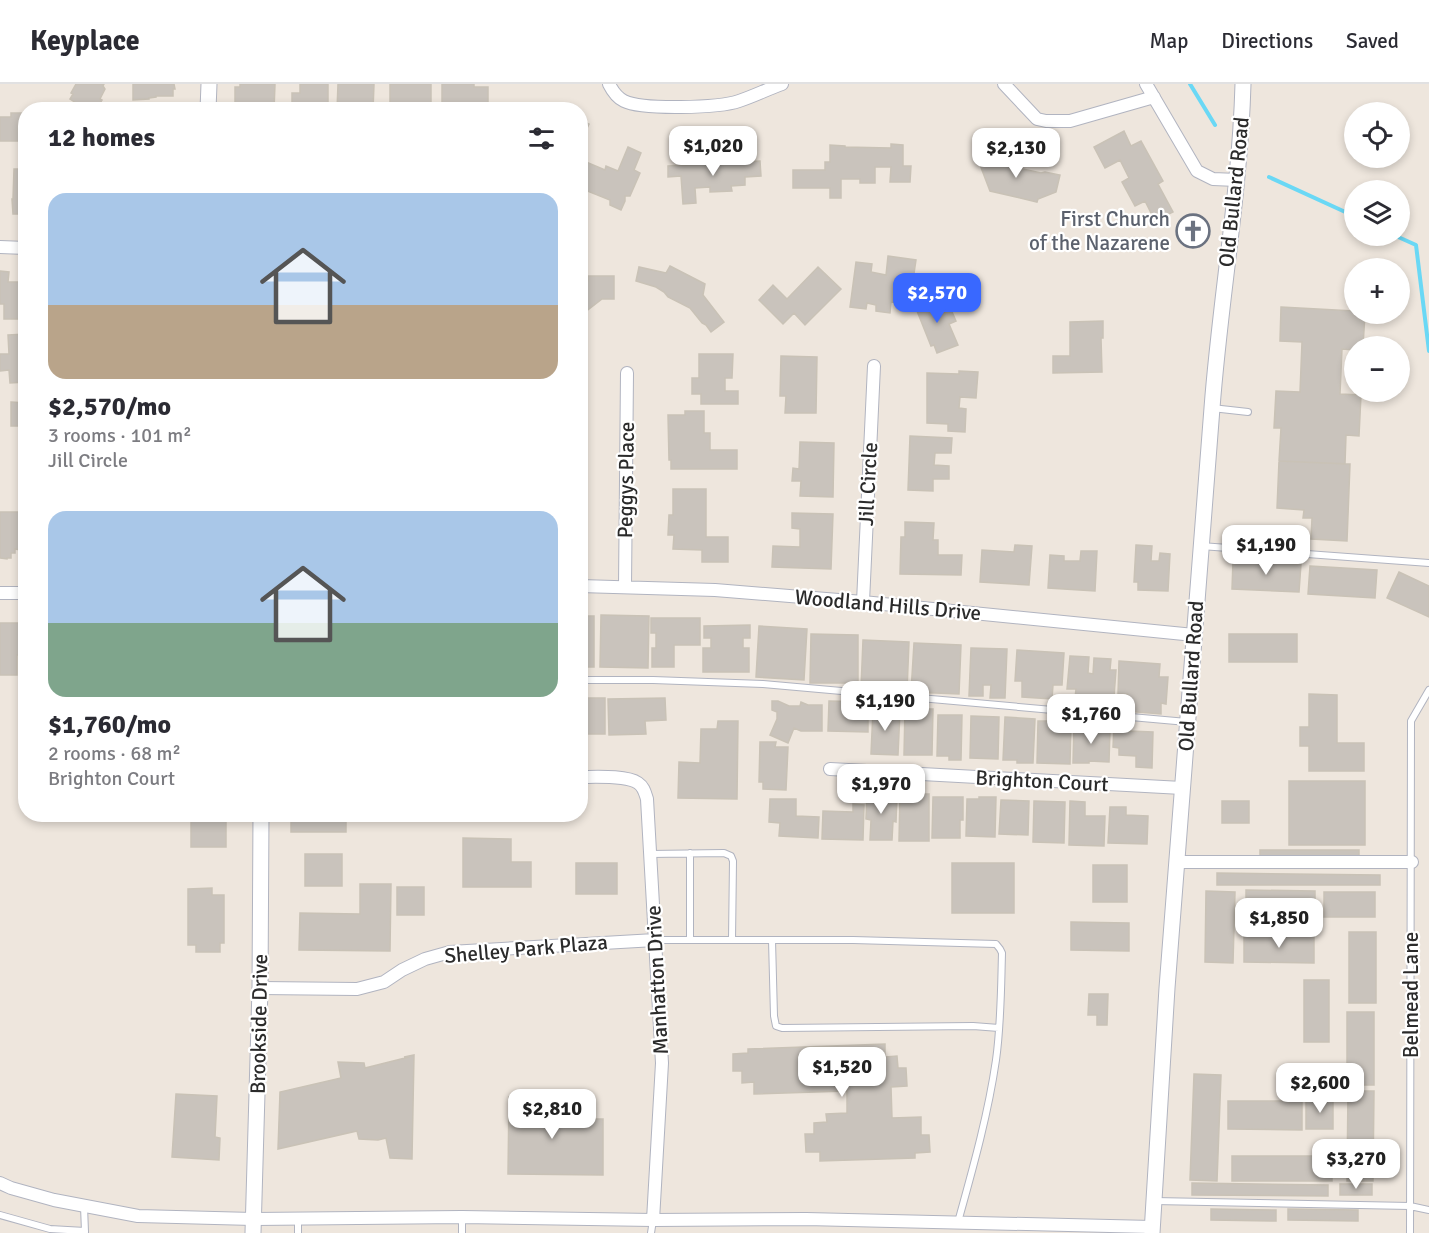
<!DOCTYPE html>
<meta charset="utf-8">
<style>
:root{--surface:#fff;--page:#f2f2f3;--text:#2b2b33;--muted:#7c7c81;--line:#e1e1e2;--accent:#3968ff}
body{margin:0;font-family:Signika,sans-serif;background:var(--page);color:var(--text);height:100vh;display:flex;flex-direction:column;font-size:22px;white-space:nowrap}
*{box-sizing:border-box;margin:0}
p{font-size:20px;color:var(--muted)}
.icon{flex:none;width:33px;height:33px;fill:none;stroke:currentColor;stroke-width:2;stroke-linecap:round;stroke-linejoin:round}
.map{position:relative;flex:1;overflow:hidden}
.details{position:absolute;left:18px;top:18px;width:570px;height:720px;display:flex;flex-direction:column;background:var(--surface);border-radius:24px;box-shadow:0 3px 9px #0003}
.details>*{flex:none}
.buttons{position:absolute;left:1344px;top:18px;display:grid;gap:12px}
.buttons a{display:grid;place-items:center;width:66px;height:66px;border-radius:50%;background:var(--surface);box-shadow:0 3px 9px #0003;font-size:30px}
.price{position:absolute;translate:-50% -51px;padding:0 14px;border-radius:12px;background:#fff;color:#222;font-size:20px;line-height:39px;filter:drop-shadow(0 2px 3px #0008)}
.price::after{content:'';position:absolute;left:50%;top:36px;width:18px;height:14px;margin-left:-9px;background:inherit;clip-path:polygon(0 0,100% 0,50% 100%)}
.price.active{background:var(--accent);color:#fff}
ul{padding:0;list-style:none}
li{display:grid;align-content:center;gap:12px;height:318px;padding:0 30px}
li span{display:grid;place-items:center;height:186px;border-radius:18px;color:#555}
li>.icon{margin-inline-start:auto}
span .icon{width:108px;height:108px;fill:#fffc;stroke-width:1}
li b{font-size:26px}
h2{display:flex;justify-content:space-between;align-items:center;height:72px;padding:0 30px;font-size:26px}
header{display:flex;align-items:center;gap:36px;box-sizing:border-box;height:84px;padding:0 30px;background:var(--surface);border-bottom:2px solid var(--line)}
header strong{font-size:28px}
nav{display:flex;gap:33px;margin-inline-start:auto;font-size:21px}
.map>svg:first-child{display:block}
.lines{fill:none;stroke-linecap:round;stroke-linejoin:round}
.stream{stroke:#6ad8f5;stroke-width:4}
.building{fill:#c9c3bc;stroke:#c9c2b6;stroke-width:1.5}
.service-casing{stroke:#b1b4c0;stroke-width:8}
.minor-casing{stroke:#b1b4c0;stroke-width:14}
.tertiary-casing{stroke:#b1b4c0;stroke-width:17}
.service{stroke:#fff;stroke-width:6}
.minor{stroke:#fff;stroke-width:12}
.tertiary{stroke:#fff;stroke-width:15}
.labels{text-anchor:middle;stroke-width:4.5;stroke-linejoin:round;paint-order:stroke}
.street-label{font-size:21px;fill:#2b2b2b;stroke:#fff}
.worship-label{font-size:21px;fill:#5b616d;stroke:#fff;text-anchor:end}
</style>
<header>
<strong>Keyplace</strong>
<nav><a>Map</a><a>Directions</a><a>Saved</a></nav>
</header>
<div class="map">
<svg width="1429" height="1149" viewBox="0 0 1429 1149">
<rect width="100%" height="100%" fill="#eee6dd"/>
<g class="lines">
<path class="stream" d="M1190,0L1215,41
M1269,93L1354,132
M1396,152L1416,161L1429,267"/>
</g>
<path class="building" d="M76,0H104L103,2L105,5L100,15L102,16L96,26H84L75,20L76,19L70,15L73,10L71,9Z
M133,0H174L175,5H173V12H156V13L149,14V15L133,16Z
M240,0H275L274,26H235V3H240Z
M300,0H328V26H292V9H300Z
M338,0H374L373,26H337Z
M390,0H431V26H390Z
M442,0H474V3H488V26H442Z
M11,29H25V57H0V33H11Z
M580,36L589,40L580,59Z
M1124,47L1131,62L1141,57L1163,97L1158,100L1173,128L1155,137L1145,117L1135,122L1122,98L1129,94L1120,76L1105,84L1094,63Z
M891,60L903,61V82H911L910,98H890L891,83H875V99H860V95H841V114H830V104H793V86H825V78H830V61L845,62V63L891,64Z
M628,63L641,69L634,86L640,89L630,112H625V117L621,126L610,121V116L580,104V69L586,72V78L605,86L606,82L618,87Z
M998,65L1004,81L1041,89L1045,88L1060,91L1056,108L1038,115L1037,118L990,107L977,73Z
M760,77L761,92L745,93V101L731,102L732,107L710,108V103L695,104L696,119L683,120L681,92L668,93V82Z
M14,85H26V131H22V130H13L12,115H13Z
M888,172L916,176L913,196L908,195L905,220L891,218L890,229L876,227V221L867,219L866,225L850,223L856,178L872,180L871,188L886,191Z
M670,182L705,200L703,211L724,238L711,248L706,241L702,239L690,224L668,213L664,208L656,203L636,197L639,183L666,189Z
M818,183L841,205L805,241L794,229L783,240L759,216L773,201L787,215Z
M0,187L9,188L8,198H26V235H4V220H0Z
M588,192H614V215H602L580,232V203L588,197Z
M936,213L940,225L949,221L956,237L949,240L958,261L937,269L934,261L931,262L915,222Z
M1281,223L1354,227V230H1365L1363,262H1354V266L1342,265L1340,310L1361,311L1359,352L1346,351L1345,380L1279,377L1281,344H1274L1276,307L1300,308L1302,258L1280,257Z
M1103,237V254H1101L1102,288L1053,289V272H1070V238Z
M26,250V298L10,299L9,286L0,287V270H9L8,251Z
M699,270H733L732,294H725V307H738V320H701V310H692V294H699Z
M781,272L817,273L816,329H785L786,312H780Z
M959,287L978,288L976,314L960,313L959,324L966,325L965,348L948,347V340L927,339V289L959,290Z
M11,318L26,319V345L23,342H11Z
M685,327H704V349H710V366H737V385H671V376H669L668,331H685Z
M580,331H582V369H580Z
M910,352L952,354L951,369H935L934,381L949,382V395H933V407L908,406Z
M800,358L834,359L833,413L800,412L801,397H792L793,384L799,385Z
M1279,377L1350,380L1347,457L1311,455L1312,434H1303L1304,426L1277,424Z
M673,405H706V453H728V478H702V466L673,465L674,451H668L669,431H673Z
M580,409H585V463H580Z
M0,428H23V431H26V467L15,465V469H11V474H7V475L0,474Z
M792,429L833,430L831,485L772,483L773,462L800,463V445L792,444Z
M905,438L934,439L933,456H938V471H962L961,491L900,490L901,453H905Z
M1015,461L1032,462L1029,501L980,498L982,466L1014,468Z
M1136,461L1152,462L1151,477H1159L1160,469L1170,470L1168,507L1138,506V498H1134Z
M1081,467H1097L1095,507L1048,504L1050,471L1064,472V477H1080Z
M1233,477L1301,480L1299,508L1232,505Z
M1310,482L1377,486L1375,514L1308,510Z
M1399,488L1429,502V533L1387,514Z
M601,531L649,532L648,584L600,583Z
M580,532H594V583H580Z
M651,534H700V561H674V583H652V564H656V549H651Z
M0,539H20V551H26V571H17V591H0Z
M750,541V554H743V564H749V588H703V564H711V554H704V542Z
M759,542L807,545L804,596L756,593Z
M811,550L858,551V599H810Z
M1229,550H1297V578H1229Z
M863,556L909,558L907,607L861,604Z
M914,559L961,561L959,610L911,608Z
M971,564L1007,565L1005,614H990L991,601H983V612H969Z
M1017,566L1064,569L1062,601H1053L1052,615L1022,613V597H1015Z
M1070,572L1089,573L1088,589L1093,590L1094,574L1111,575L1110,586H1116L1113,626L1094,624L1095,613L1093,612L1092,624L1074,623L1076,605H1067Z
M1119,577L1160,580L1159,593H1168L1166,620L1161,619V630L1126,627L1127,610H1118Z
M1309,610L1337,611V659H1364V687H1309V662H1300V643H1309Z
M580,614H605V650H584V628H580Z
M665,614L666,636L645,637L646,650L609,651L608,615Z
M772,617H778L789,622H800L801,618L808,621H822V647H801L794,644L788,659L770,651L777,635V628L772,626Z
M829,617L868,618V648L828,647Z
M905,625H933L932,671H904Z
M873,626L900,627L898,671L871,670Z
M938,631H962L961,676H949V672H937Z
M971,632L999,633L998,675L970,674Z
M1005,633L1035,635L1033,679H1017V676H1003Z
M718,637H738L737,715L678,714L679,678L700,679L701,645H717Z
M1038,637H1071L1070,680L1037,679Z
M1074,640L1091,641V645L1110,646L1109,678L1089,677V679H1073Z
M1114,642H1129V647L1153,648L1152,684L1136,683V672L1119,671V664L1113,663Z
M760,658H776L775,663H788L786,706L763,705V698H759Z
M1289,697H1365V761H1289Z
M867,709L897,711L896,738L893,737L892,756H870L871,736L866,735Z
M900,710H929V757H899Z
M933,713H963V736H960V754H932Z
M979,713H996L995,753L966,752L967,715H979Z
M770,715H796V732L819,733L818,754L779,752L780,739L769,738Z
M1001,716L1029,717L1028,751L999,750Z
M1034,717L1065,718L1064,759L1033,758Z
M1070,717L1085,718V732H1105L1104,762L1069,761Z
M1222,717H1249V739H1222Z
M853,720L864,721L863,756L822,755L823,727L853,728Z
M1110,723H1126V731L1148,732L1147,760L1108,759Z
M191,730H226V763H191Z
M291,730H346V748H291Z
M463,754L511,755V778H531V803H463Z
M1260,766H1359V777H1260Z
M305,770H342V802H305Z
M576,779H617V810H576Z
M952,779H1014V829H952Z
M1093,781H1127V818H1093Z
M1217,789L1380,791V801H1217Z
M360,800H391L390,867L299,866L300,829L360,830Z
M397,803H424V831H397Z
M212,804V811H224V859H220V868H196V861H188V805Z
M1246,806L1315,807V832L1246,831Z
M1206,807L1235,808L1233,879L1205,878Z
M1324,808H1375V833H1324Z
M1071,838L1129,839V867L1071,866Z
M1349,848H1376V919H1349Z
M1244,851L1314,852V879L1244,878Z
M1304,896H1329V958H1304Z
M1089,910H1108L1107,941H1097V931H1088Z
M1347,928H1374V1001H1347Z
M885,960V973L897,972L898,984H906L907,1002L891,1003L892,1034L921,1033V1051H929L930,1068L915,1069V1074L820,1077V1068H806L805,1050H814V1039L827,1038L826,1030L847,1029V1007L754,1010V998L742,999V987H733V970L748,969V965Z
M414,971L412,1075L390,1074L386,1054L378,1056L359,1055L357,1047L278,1065L280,1008L341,994L338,978L364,979L365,984L409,973H404Z
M1194,990L1221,991L1217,1097L1190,1096Z
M1348,1007H1374L1373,1097H1347Z
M176,1010L217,1012L215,1053L220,1054L219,1076L172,1073Z
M509,1013L560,1014L559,1035H603V1091L508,1090Z
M1306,1016H1333V1045H1306Z
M1228,1017H1302V1046L1228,1045Z
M1232,1072H1332V1097H1232Z
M1192,1099L1328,1101V1112L1192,1111Z
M1340,1100H1372V1111H1340Z
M1211,1125L1276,1126V1137L1211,1136Z
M1288,1125L1358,1126V1137L1288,1136Z"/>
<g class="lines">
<defs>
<path id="service" d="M1212,324L1248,328
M1201,462L1429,479
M580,596H653L763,600L1187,638
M690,769V856
M650,770L724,769L731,772L733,777L732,856
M655,856H853L996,860L1000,865L1002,869C1001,905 1001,941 996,976C988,1031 973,1084 958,1138
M772,856L774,932L776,942L782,944L973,942L999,944
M1154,1117L1410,1122L1429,1126
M84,1122L85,1148
M0,1131L50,1145L85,1147
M462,1133V1149
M298,1135V1149
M651,1149L653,1136
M1410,1149L1411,637L1429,606"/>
<path id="minor" d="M609,0C612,6 618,14 624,17C642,26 719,24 739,17C754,12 768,5 782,0
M1004,0L1037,35L1046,37H1070L1154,13
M1146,0L1197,87L1213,95L1237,96
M0,163L26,164
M580,502L715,506L863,518L1194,551
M625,503L627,289
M0,509H26
M863,518L874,282
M830,685L1182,704
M580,693C595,693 626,691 638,699C644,703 645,709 647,715L662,979L653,1136
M1177,778H1412
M260,904L357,905L384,898L402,886L425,875L450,868L655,856
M0,1099L11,1104L54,1116L138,1132L253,1135L462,1133L653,1136L806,1135L1152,1143"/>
<path id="tertiary" d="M208,26L209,0
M253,1149L260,904L261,730
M1152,1149L1167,904L1212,324C1220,216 1240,109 1243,0"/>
</defs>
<use href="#service" class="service-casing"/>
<use href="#minor" class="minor-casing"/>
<use href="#tertiary" class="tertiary-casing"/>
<use href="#service" class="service"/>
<use href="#minor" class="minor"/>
<use href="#tertiary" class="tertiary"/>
</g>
<defs>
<symbol id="church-ring" viewBox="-11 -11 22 22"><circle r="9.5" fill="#fff" stroke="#6b7280" stroke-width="1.5"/><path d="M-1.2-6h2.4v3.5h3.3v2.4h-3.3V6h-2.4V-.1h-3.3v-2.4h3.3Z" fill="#6b7280"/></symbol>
</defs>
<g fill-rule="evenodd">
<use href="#church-ring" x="1174" y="128" width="38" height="38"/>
</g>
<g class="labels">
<g class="street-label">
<text transform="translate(1234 108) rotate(-84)" y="7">Old Bullard Road</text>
<text transform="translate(626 396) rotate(-89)" y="7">Peggys Place</text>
<text transform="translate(868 400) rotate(-87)" y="7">Jill Circle</text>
<text transform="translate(888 521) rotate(5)" y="7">Woodland Hills Drive</text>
<text transform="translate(1191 592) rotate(-86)" y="7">Old Bullard Road</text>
<text transform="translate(1042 697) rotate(3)" y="7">Brighton Court</text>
<text transform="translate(526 865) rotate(-5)" y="7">Shelley Park Plaza</text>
<text transform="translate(657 896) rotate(-93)" y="7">Manhatton Drive</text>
<text transform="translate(1411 911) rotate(-90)" y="7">Belmead Lane</text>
<text transform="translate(259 940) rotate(-89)" y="7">Brookside Drive</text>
</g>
<g class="worship-label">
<text x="1170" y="142">First Church<tspan x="1170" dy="24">of the Nazarene</tspan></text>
</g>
</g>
</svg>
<div class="buttons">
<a><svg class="icon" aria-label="locate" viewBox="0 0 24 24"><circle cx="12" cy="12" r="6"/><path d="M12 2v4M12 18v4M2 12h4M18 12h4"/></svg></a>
<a><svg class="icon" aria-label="layers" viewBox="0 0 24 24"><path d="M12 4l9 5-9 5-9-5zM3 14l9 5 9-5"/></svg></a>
<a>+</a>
<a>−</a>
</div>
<b class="price" style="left:713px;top:93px">$1,020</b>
<b class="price" style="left:1016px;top:95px">$2,130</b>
<b class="price active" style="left:937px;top:240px">$2,570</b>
<b class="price" style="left:1266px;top:492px">$1,190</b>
<b class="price" style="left:885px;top:648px">$1,190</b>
<b class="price" style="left:1091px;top:661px">$1,760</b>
<b class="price" style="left:881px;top:731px">$1,970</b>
<b class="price" style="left:1279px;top:865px">$1,850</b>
<b class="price" style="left:842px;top:1014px">$1,520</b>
<b class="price" style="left:1320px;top:1030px">$2,600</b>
<b class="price" style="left:552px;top:1056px">$2,810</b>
<b class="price" style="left:1356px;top:1106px">$3,270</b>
<section class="details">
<h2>12 homes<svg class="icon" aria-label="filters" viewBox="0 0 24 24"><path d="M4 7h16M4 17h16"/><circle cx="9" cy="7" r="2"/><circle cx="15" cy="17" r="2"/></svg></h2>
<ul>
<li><span style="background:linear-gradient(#a9c7e8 60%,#b9a48a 0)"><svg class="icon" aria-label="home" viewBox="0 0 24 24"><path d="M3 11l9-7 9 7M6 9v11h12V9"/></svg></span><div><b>$2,570/mo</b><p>3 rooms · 101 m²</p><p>Jill Circle</p></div></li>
<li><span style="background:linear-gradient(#a9c7e8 60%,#7fa58c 0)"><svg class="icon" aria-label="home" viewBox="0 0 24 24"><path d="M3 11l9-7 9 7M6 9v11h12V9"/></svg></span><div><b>$1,760/mo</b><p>2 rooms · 68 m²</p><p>Brighton Court</p></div></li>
</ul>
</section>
</div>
